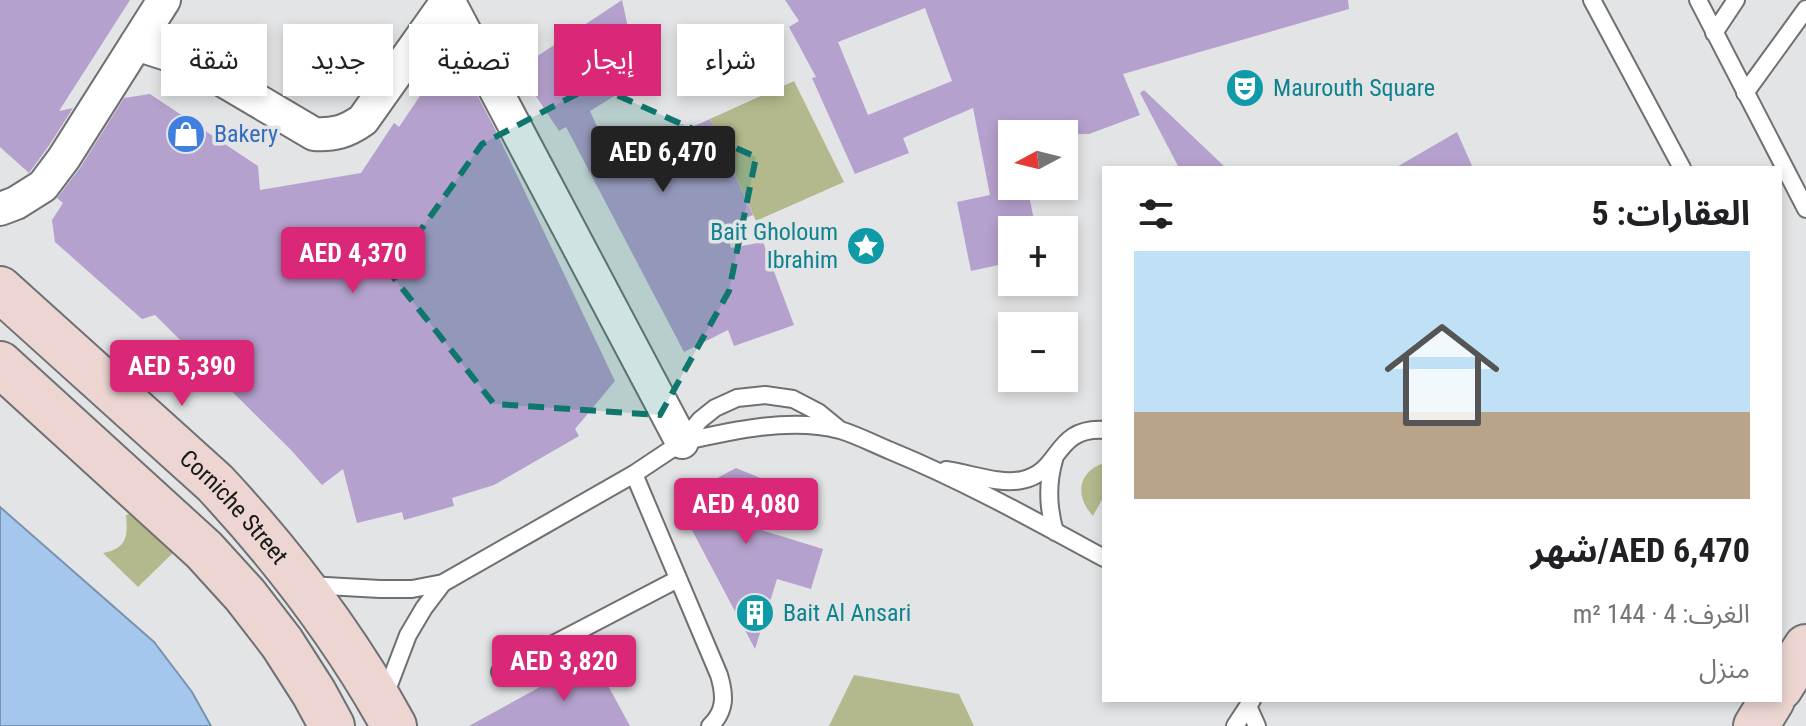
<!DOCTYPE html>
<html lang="ar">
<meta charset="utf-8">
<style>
:root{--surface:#fff;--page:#f2f2f2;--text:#202124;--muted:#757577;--accent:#db2777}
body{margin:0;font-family:"Roboto Condensed","Noto Sans Arabic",sans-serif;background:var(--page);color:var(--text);direction:rtl;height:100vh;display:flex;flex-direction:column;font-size:30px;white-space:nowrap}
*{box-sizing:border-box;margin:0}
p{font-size:26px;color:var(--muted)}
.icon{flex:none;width:44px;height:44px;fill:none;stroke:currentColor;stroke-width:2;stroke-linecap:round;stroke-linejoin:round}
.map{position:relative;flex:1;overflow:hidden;direction:ltr}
.side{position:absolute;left:1102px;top:166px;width:680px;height:536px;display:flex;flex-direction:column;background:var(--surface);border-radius:0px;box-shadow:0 4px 12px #0003;direction:rtl}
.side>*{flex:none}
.banner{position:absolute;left:24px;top:24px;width:760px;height:72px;direction:rtl;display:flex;gap:16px}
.needle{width:52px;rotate:263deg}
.fabs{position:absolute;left:998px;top:120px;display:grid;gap:16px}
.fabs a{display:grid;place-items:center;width:80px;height:80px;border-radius:0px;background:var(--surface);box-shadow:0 4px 12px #0003;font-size:40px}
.price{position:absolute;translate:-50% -68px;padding:0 18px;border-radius:8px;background:var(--accent);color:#fff;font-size:26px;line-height:52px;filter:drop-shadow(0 2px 4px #0008)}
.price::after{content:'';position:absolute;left:50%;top:48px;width:24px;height:18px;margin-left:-12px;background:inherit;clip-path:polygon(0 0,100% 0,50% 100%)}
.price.active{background:#222;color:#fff}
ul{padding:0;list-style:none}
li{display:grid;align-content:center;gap:16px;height:424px;padding:0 32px}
li span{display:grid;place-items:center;height:248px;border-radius:0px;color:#555}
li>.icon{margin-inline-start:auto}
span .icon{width:144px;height:144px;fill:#fffc;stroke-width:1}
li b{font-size:34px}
h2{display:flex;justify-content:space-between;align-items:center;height:96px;padding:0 32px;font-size:34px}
.pill{padding:0 28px;border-radius:0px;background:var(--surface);box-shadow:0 4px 12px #0003;font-size:28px;line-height:72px}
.pill.active{background:var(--accent);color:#fff}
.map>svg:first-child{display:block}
.green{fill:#b3b98c}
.water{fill:#a5c6ed;stroke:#7a92ad;stroke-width:2}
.building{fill:#b4a1cd;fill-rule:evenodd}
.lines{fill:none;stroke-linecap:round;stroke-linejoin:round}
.lane-casing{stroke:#6f7071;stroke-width:20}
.street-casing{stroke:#6f7071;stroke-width:36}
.secondary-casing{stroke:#6f7071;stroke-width:48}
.lane{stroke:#fff;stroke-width:16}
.street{stroke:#fff;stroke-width:32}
.secondary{stroke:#edd6d2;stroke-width:44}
.marked{fill:#0f766e;fill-opacity:0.2;stroke:#0f766e;stroke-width:6;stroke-dasharray:16 10;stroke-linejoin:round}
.labels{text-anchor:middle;stroke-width:7;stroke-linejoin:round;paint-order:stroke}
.culture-label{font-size:24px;fill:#0d838f;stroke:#e3e4e5;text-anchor:start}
.shop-label{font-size:24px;fill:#366cbe;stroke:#e3e4e5;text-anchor:start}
.street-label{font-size:24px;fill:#171818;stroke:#e3e4e5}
</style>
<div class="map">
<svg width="1806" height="726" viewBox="0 0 1806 726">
<rect width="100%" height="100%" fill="#e3e4e5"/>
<path class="green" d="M794,81L844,182L756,221L710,119Z
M1104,463V496L1093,516C1075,497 1077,472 1104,463Z
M130,514L174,552L138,587L103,553C127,548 128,537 126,515Z
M854,675L959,694L974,726H829Z"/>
<path class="water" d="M0,507L154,642L192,692L211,726H0Z"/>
<path class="building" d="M0,0H130L59,111L73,108L48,147L29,173L0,147Z
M622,0L631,41L642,79L590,111L613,162L710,119L753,215L725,226L731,248L763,242L794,325L734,346L728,330L684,352L566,127L559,131L518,69Z
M785,0H1348L1349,9L1123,74L1140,115L1089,134H1012V186H1027L1036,230H1012V262L971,271L957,202L990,195L973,108L903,138L909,153L855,174L812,78L816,77L789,27L799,21ZM925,8L952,81L868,115L838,42Z
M445,59L459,61L495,129L615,381L575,429L579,436L494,485L452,498L454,506L404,520L402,512L357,523L343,469L322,485L291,450L155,315L142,319L55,242L52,220L63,203L57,198L80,168L124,98L150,94L258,166L260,190L361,173L394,123L399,127Z
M1144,90L1226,168H1179L1140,93Z
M1457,132L1473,168H1395Z
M736,468L768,481L751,527L823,549L811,589L777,579L755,649L676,500Z
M593,658L630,726H469Z"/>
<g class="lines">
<defs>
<path id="lane" d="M1592,0L1682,168
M1698,0L1806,209
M1714,33L1736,0
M1745,93L1806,9
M682,442C730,431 790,417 840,430C857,435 874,444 891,451C964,481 1034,520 1104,558
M1054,460C1047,484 1048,508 1055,532
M946,470C969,473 999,485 1022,480C1062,472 1053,427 1104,430
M634,474L719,675C725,695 726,711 710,726
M308,585L380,589H412L443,583L634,474L682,442L700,420L715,408L737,398L765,395L793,399L818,412L840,430
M500,672L678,579
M384,698L408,635L424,608L443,583
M1248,706L1257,726
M1235,726L1252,700"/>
<path id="street" d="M448,0L682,442
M136,44L176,57L214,75L314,134C334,135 346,132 363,120L448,0
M0,209L16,203L43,186L64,158L164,0"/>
<g id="secondary">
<path id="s1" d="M0,289L215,483C284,557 345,637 394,726"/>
<path d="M0,364L204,550L245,595L282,643L314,693L332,726"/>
<path d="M1780,688L1806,647"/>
<path d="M1756,726L1772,700"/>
</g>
</defs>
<use href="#lane" class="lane-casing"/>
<use href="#street" class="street-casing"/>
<use href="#secondary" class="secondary-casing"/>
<use href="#lane" class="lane"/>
<use href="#street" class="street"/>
<use href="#secondary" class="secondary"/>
</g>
<path class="marked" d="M594,85L756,157L729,291L660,415L494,404L390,273L482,144Z"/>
<defs>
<symbol id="theatre-disc" viewBox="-11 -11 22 22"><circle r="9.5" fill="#0f9aa8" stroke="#e3e4e5"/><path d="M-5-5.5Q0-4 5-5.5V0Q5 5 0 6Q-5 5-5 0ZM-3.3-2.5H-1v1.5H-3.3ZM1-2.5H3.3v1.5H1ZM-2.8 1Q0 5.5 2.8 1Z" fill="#fff"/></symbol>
<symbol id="shop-disc" viewBox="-11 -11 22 22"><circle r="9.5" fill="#3f7fe0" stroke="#e3e4e5"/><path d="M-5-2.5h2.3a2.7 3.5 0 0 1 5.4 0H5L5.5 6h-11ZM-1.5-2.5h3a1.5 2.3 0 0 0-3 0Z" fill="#fff"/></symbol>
<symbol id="sight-disc" viewBox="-11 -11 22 22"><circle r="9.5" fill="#0f9aa8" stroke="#e3e4e5"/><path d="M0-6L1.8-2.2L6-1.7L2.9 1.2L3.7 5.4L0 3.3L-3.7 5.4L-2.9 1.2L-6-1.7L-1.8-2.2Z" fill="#fff"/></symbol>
<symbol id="building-disc" viewBox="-11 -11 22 22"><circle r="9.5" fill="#0f9aa8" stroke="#e3e4e5"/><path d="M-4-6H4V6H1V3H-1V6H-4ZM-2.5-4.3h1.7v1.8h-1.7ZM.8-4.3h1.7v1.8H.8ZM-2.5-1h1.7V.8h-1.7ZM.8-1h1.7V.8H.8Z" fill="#fff"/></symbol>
</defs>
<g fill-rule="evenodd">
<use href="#theatre-disc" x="1223" y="66" width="44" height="44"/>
<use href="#shop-disc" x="164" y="112" width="44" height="44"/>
<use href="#sight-disc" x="844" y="224" width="44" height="44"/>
<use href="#building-disc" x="733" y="591" width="44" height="44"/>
</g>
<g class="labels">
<g class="culture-label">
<text x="1273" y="96">Maurouth Square</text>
<text x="838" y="240" text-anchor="end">Bait Gholoum<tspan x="838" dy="28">Ibrahim</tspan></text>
<text x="783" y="621">Bait Al Ansari</text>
</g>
<g class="shop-label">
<text x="214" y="142">Bakery</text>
</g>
<g class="street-label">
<text dy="8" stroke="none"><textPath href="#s1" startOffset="320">Corniche Street</textPath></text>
</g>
</g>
</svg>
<div class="fabs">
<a><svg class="needle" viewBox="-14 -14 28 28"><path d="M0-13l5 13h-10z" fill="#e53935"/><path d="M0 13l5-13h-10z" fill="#757577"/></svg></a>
<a>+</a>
<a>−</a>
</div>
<b class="price active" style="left:663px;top:194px">AED 6,470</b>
<b class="price" style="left:353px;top:295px">AED 4,370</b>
<b class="price" style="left:182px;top:408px">AED 5,390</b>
<b class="price" style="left:746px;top:546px">AED 4,080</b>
<b class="price" style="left:564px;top:703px">AED 3,820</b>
<div class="banner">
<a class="pill">شراء</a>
<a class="pill active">إيجار</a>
<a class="pill">تصفية</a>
<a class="pill">جديد</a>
<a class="pill">شقة</a>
</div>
<section class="side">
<h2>العقارات: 5<svg class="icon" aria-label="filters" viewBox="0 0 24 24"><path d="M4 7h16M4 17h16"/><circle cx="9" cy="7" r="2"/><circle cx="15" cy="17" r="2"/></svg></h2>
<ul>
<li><span style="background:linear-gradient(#bfe0f5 65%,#b9a48a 0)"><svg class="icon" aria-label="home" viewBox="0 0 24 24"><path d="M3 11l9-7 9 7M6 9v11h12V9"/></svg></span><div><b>AED 6,470/شهر</b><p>الغرف: 4 · 144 m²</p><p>منزل</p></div></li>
</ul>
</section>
</div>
